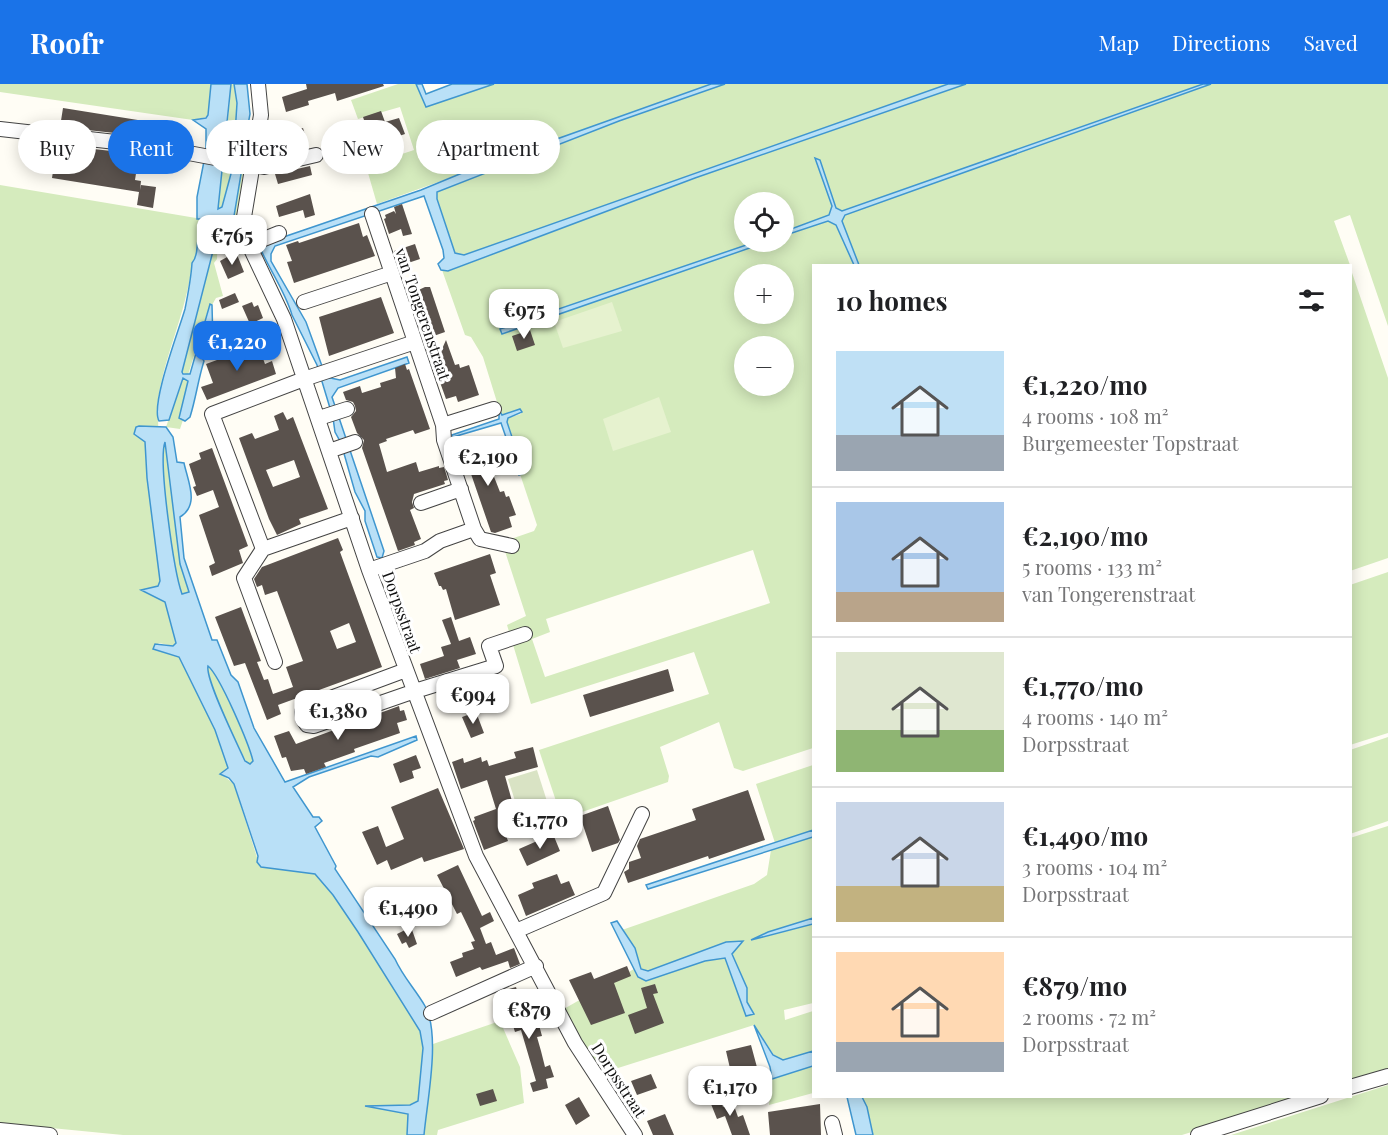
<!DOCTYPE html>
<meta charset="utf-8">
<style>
:root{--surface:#fff;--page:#f6f6f6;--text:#202124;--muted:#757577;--line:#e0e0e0;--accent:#1a73e8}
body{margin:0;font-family:"Playfair Display",serif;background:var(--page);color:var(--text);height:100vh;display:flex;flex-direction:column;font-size:22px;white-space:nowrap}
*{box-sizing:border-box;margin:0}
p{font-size:20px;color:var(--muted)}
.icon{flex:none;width:33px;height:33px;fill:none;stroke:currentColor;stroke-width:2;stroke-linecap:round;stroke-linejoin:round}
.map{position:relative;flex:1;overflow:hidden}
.sheet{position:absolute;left:812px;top:180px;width:540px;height:834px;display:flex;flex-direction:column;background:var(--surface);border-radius:0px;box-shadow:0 3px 15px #0003}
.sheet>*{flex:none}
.guide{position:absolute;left:18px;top:36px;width:570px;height:54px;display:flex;gap:12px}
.controls{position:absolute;left:734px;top:108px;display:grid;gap:12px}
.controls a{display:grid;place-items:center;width:60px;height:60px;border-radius:50%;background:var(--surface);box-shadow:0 3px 15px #0003;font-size:30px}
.price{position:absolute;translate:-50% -51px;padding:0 14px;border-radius:12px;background:#fff;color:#222;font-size:20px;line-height:39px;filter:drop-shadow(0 2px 3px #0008)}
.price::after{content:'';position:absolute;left:50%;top:36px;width:18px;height:14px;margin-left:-9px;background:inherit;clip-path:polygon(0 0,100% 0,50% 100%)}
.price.selected{background:var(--accent);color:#fff}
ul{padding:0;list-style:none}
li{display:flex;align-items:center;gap:18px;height:150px;padding:0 24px}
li+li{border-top:2px solid var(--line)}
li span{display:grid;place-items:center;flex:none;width:168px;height:120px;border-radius:0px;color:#555}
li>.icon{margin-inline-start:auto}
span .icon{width:72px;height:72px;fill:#fffc;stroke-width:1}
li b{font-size:26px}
h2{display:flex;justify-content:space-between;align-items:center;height:72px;padding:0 24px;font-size:26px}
.pill{padding:0 21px;border-radius:27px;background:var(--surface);box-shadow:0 3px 15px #0003;font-size:21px;line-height:54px}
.pill.selected{background:var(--accent);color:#fff}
header{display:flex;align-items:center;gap:36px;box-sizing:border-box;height:84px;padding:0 30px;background:var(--accent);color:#fff}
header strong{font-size:28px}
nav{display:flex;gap:33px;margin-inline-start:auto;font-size:21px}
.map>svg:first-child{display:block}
.green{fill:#d5ebbd;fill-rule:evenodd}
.cemetery{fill:#d9e3c4}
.pitch{fill:#e6f2cf}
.water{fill:#b9e0f7;stroke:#3f96cf;stroke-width:1.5;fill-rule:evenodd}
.building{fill:#5a524d;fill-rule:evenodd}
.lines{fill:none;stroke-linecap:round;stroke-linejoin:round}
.minor-casing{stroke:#444;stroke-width:16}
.minor{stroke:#fff;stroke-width:14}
.labels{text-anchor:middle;stroke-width:6;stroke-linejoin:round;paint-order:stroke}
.street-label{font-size:16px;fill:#111;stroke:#fff}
</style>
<header>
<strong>Roofr</strong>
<nav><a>Map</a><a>Directions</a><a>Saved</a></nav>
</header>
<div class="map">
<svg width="1388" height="1051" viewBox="0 0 1388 1051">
<rect width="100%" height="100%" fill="#fffdf5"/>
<path class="green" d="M0,0H211L208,31L206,33L193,36L0,8Z
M231,0H234L237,19L234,66L248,64L244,88L240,149L218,150L217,175L214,179L223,212L216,214L212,221L210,220L188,291L182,288L213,167V151L209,146V141L234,132L232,86L222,123L217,124L227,49Z
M398,0H416L426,23L494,0H711L377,120L366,82L414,66L400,23L358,35L351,16Z
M725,0H949L450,180L457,171L455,169L437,115V108L619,37Z
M966,0H1388V242L1350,131L1334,137L1350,181L813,182V664L743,687L734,684L719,638L660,663L669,692L668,698L562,735L539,666L709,610L694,568L531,620L507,541L526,532L502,458L534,447L537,441L520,390L524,389L507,338L508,334L521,330L520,325L501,331L483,273L471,253L465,251L442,186L449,187L695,94ZM744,118H783V158H744ZM744,190H783V230H744ZM744,262H783V302H744ZM753,466L770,519L545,593L532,555L550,548L546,535Z
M0,101L202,135L203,147C193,156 201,169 192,179C187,229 162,275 157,324C156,331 159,336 158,343L139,342L135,351L145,358L147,394L160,497L158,502L142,506L165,518L176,559L173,562L159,559L153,565L179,573L215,646L228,684L221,690L234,700L260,783L314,789L333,811L358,848L420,947L423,964L418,1017L410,1021L369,1022L408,1030L407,1051H123L0,1039Z
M1350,183L1388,294V474L1350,487Z
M183,294L188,297L180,334L183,336L180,345L166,343Z
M165,358L189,508L181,510C175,486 157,377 165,358Z
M1388,488V649L1350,661V501Z
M208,582C221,594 248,658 253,677L250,680L246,677C238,661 204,595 208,582Z
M1388,653V737L1350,750V666Z
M813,681V746L775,759L756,700Z
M1388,742V986L1350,998V754Z
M813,753V834L768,848L752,856L813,840V919L784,926L785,936L813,927V967L783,976L774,971L754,941L599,990L562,926L634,885L638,893L719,873L726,874L746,931L754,929L747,918V904L732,870L737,862L743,858H726L649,887L641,885L635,864L622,846L754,800L767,791L771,766Z
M500,937L520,983L524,1019L438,1046L437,1051H424L433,960Z
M813,982V1009L769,1021L772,995Z
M1388,1001V1051H1231Z
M862,1013H1303L1182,1051H873L867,1023Z"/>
<path class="cemetery" d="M537,686L553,736L524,745L508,695Z"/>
<path class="pitch" d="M612,218L622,247L563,264L554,238Z
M659,313L671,348L613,367L603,335Z"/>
<path class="water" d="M211,0H231L218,125L222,123L232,86L239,85L241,90L234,132L209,141V146L213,151V167L182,288L183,290H190L210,220L212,221L213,259L264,242L266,250L201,272L204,277C198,296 196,314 190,333L185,337L179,334L188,297L183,294L169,336L159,337C150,321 179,246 185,225C188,210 191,195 192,179C201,169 193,156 203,147L202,135H197V113L206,67V45L193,36L206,34L208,31Z
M234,0H247L250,30L244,63L234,66L237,19Z
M416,0H422L426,10L452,0H494L426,23Z
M711,0H725L619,37L437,108V115L455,169L464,171L948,0H966L695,94L448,187L441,186L438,180L444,174L443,166L424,112L275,162L271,170V177L306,238L326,293L340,296L407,273L409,279L338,304L332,313L384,467L382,474L377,473L365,437V427L355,408L341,359L335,348L333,334L317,281L292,231C284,203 262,176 253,146L255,145L263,160L421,106L467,87Z
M1203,0H1211L845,131L842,137L859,181H854L836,141L828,137L783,152V148L829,131L832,122L815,74L820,76L836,124L842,127Z
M755,158H767L502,250L500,245Z
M520,325L522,328L508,334L507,338L524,389L519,391L501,339L453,353L452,351L499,335V326L502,331Z
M139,342L166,343L173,353L177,378L184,379C188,398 200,421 180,433L184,474L212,556H217L231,591L238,598L254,644L285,698L416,652L417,656L378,673L371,672L309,693L293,703L313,733H319L322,737L315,743L336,782L335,785L395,875C403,893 416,906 425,922C441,951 427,1017 424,1051H407L408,1030L365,1022L410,1021L418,1017L423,964L420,947L358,848L333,811L315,790L261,783L257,778L258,772L234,700L229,694L220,690L228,684L215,646L179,573L153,565L155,560L173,562L176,559L165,518L141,506L158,502L160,497L147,394L145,358L134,350L136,343ZM165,358L180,480L189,508L182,510C174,488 158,377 165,358ZM208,582C220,592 249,660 253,677L250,680L245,677C238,661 205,595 208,582Z
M813,746V753L648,805L646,801Z
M813,834V840L751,856L768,848Z
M617,837L635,864L641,885L648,887L726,858L743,857L732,870L747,904V918L754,930L746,932L725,874L705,877L646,897L638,893L611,839Z
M754,941L773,971L783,976L813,967V982L772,995L770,983Z
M847,1013H862L867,1023L873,1051H856Z"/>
<path class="building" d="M306,0H383L384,2L337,17L335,9L308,17L309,21L286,28L282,13L307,5Z
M63,24L144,37L142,52L60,43Z
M381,27L385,38L399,34L405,50L390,55L391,59L374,65L370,53L327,66L325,55L367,45L363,33Z
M303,44L306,54L283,62L280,52Z
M57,61L139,70L135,96L141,97L140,106L141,101L156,103L153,124L137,121L139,108L52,94Z
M310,82L312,91L278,100L275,90Z
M310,110L315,131L305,134L303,126L279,133L276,122Z
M402,120L412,150L403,152L401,145L389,150L384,135L386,134L385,131L394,127L396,130L394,123Z
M359,139L363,153L367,151L375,172L294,199L287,178L292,177L286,161L298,157L299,159Z
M415,160L420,175L399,182L394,167Z
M236,168L244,188L228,195L220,177Z
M425,203H430L445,248L425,255L410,210Z
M235,209L239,218L222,225L219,216Z
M381,213L394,249L329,272L319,233Z
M252,218L254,223L258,221L263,234L250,240L242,222Z
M530,246L535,261L517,267L512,252Z
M446,256L455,281L459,280L460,284L469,281L479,311L458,318L456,312L446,315L432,276L438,274Z
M258,261L265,280L272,277L276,290L207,316L201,303L213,299L206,280Z
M405,280L407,286L409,285L430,345L415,350L413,346L386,355L387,357L379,360L387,388L416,378L419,388L439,382V384L444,383L448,396L444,397L445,400L414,410L412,418L414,424L410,426L421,455L414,458L415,461L398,467L362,364L364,356L357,349L351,333L356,327L355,322L353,318L346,316L343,308L360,302L362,309L381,303L380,299L396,294L395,284Z
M283,328L287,336L293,333L328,425L299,435L301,440L277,451L269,435L239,354L252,349L255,355L279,346L274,332ZM294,376L300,393L273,403L266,386Z
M478,352L500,408L504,407L506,413L509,412L516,431L509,433L512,443L495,449L491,448L460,358Z
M212,364L248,462L239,466L243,479L212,492L209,482L215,479L199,431L219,423L213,406L197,412L193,403L196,402L189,380L201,375L199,369Z
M338,454L343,466L340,468L382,583L278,621L281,630L267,636L245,579L234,582L215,533L241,523L261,577L257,578L264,596L268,595L273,610L293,603L286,583L303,577L277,507L265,511L262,501L257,503L254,495L262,483ZM349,539L356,558L337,565L330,547Z
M490,470L496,489L490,491L500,521L455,536L446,505L443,506L441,502H439L434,489Z
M451,533L459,557L470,553L476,570L457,576L460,584L425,595L420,580L444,572L441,563L451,560L442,536Z
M668,585L674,607L590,633L583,611Z
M399,622L400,627L404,626L407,636L397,639L400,649L354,665L355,668L324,679L326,683L306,690L304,685L291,687L286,673L282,674L274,652L289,647L296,660Z
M476,628L484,649L471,654L462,633Z
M533,663L538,683L505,692L517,735L515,739L503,743L508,757L484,766L473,737L475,736L474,733L496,725L487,696L461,705L452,678L463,674L464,679L481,673L482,678L487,676L489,682L516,674L514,668Z
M416,671L421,684L412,687L414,694L400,699L393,680Z
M438,704L464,765L424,778L422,773L391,786L387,776L377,781L362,748L378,742L386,763L404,755L391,723Z
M748,706L765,756L709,775L708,772L628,799L624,788L629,785V778L641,774L637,762L640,755L696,736L692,725Z
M608,722L620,756L618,759L592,768L580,732Z
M553,750L560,767L527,782L519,765Z
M458,781L482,832L490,828L494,837L480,844L486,860L491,858L496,871L514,864L520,880L510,884L508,877L482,886L480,883L456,893L450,878L463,873L462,869L474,865L471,858L475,857L461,828L457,830L437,791Z
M557,790L561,800L569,797L575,811L526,832L518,811L534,804L532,799Z
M411,843L417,860L409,864L406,858L402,860L397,850Z
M627,882L631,892L614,899L625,929L591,941L569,896L591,888L594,895Z
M655,900L658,909L653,910L664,939L635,950L628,931L647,924L641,904Z
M516,903L525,935L528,934L531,943L539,941L542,952L537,953L541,967L545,983L550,981L554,993L546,995L548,1004L533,1008L530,999L536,997L521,946L515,948L502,907Z
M751,961L758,987L732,993L726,967Z
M651,990L657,1004L637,1011L631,997Z
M493,1005L497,1017L480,1022L476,1010Z
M718,1011L723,1023L733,1019L738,1033L743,1031L750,1051H732L725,1032L717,1035L709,1015Z
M579,1013L590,1032L576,1041L565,1021Z
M820,1020L821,1051H770L768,1028Z
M665,1030L674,1051H653L647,1037Z"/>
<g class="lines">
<defs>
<path id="minor" d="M258,0L261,31L243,139L249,161L284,235L369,486L476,772L575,959L635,1051
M0,45L151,62L264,83L316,71
M249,161L279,149
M304,218L392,189
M319,334L347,325
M443,341L494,325
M329,367L355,358
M421,419L461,405
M474,445L480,455L512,462
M263,465L212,330L304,295L415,258
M369,486L425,467L440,457L474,445L444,356L443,341L372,130
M275,578L244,494L263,465L352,434
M406,586L309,622L302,628L303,635L307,641L314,642L415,607L496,582L489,562L525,550
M516,847L604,809L642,730
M431,929L536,882
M1350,1003L1388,992
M832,1039L835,1051
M0,1046L50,1051
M1198,1051L1321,1012"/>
</defs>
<use href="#minor" class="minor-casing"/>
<use href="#minor" class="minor"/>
</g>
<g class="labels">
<g class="street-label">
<text transform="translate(423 230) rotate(71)" y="6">van Tongerenstraat</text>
<text transform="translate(402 528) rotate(70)" y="6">Dorpsstraat</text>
<text transform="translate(619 996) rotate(57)" y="6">Dorpsstraat</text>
</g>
</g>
</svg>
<div class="controls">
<a><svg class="icon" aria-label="locate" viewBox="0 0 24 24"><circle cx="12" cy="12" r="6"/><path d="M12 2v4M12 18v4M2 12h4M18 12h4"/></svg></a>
<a>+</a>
<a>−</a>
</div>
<b class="price" style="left:232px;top:182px">€765</b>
<b class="price" style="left:524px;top:256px">€975</b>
<b class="price selected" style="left:237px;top:288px">€1,220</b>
<b class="price" style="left:488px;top:403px">€2,190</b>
<b class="price" style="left:473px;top:641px">€994</b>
<b class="price" style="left:338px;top:657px">€1,380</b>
<b class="price" style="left:540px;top:766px">€1,770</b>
<b class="price" style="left:408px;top:854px">€1,490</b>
<b class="price" style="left:529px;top:956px">€879</b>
<b class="price" style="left:730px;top:1033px">€1,170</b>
<div class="guide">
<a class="pill">Buy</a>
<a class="pill selected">Rent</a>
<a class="pill">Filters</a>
<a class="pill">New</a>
<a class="pill">Apartment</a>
</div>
<section class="sheet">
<h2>10 homes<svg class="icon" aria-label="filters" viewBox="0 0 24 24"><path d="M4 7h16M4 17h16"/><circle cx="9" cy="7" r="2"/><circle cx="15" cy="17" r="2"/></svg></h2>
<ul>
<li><span style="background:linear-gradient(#bfe0f5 70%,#9aa5b1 0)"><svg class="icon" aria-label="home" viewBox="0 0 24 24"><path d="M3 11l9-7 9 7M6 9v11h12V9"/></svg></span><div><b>€1,220/mo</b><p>4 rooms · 108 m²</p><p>Burgemeester Topstraat</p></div></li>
<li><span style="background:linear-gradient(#a9c7e8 75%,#b9a48a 0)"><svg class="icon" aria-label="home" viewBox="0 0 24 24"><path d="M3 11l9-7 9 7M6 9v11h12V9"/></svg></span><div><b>€2,190/mo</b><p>5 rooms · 133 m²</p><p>van Tongerenstraat</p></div></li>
<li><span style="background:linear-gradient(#dfe7d0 65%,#8fb573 0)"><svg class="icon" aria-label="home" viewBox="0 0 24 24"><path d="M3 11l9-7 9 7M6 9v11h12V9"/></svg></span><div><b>€1,770/mo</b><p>4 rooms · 140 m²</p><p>Dorpsstraat</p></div></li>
<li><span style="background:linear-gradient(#c9d6e8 70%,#c2b280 0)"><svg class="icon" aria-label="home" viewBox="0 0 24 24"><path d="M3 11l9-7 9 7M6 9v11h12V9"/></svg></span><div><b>€1,490/mo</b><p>3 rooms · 104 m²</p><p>Dorpsstraat</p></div></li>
<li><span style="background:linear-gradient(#ffd9b3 75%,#9aa5b1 0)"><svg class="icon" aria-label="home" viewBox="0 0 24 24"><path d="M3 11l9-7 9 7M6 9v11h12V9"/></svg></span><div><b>€879/mo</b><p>2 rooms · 72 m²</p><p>Dorpsstraat</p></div></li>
</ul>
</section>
</div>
